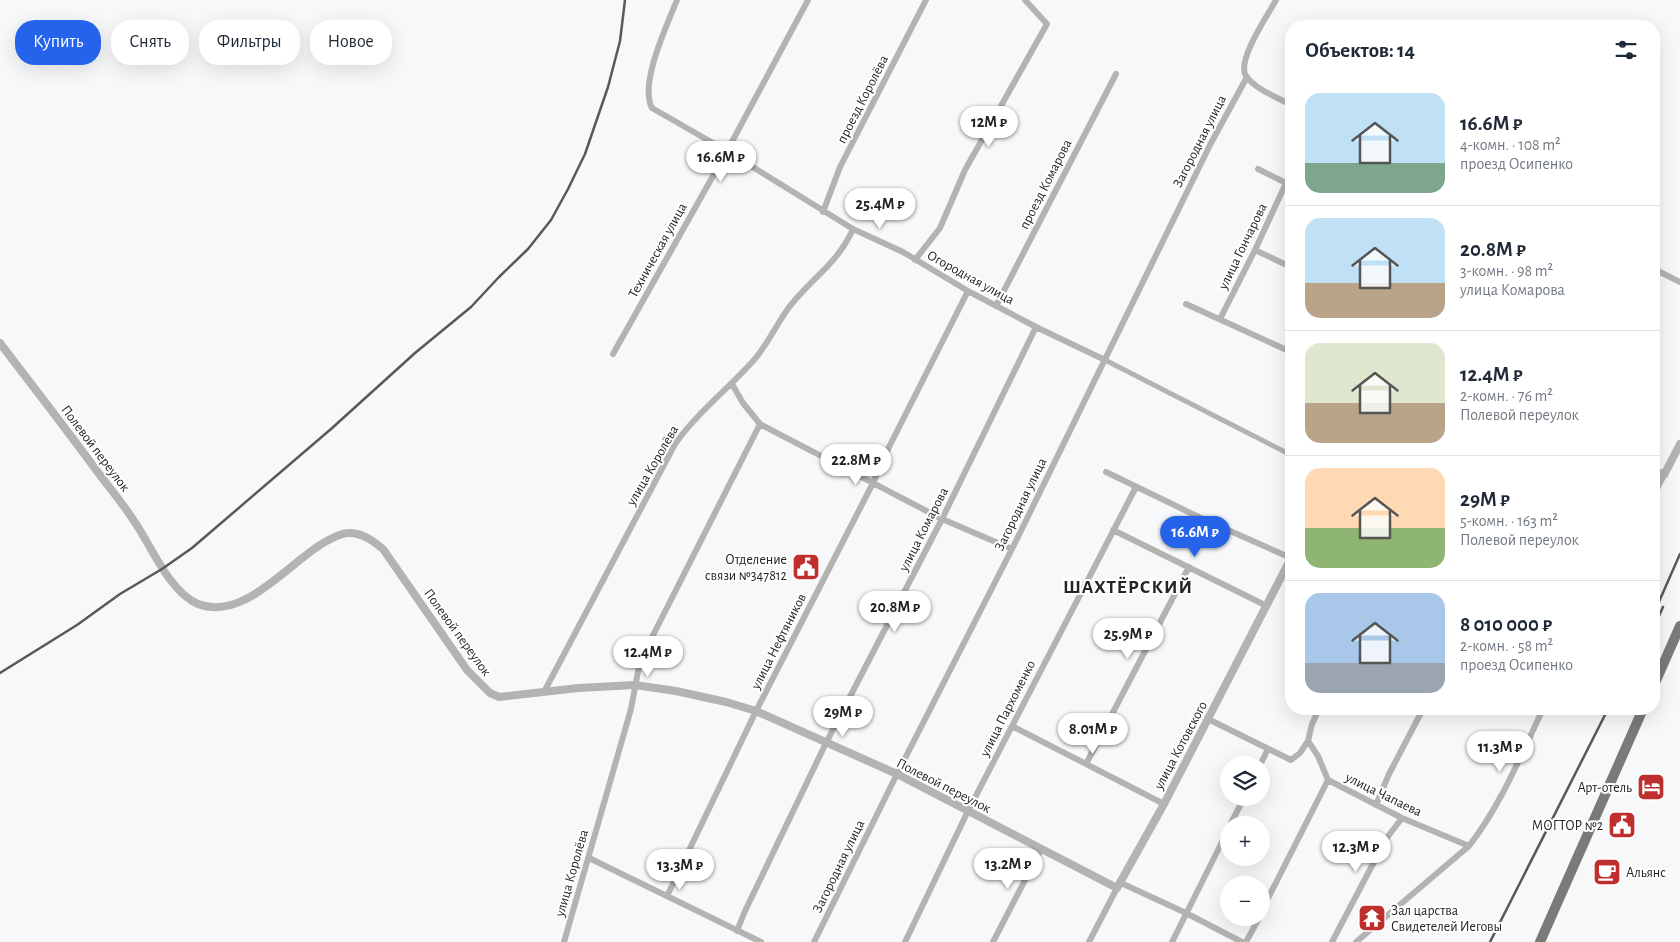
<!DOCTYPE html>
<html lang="ru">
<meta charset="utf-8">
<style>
:root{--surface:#fff;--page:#f2f2f3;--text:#1f2937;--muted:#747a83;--line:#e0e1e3;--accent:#2563eb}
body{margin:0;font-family:"Alegreya Sans",sans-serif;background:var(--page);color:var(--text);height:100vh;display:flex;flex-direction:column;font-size:19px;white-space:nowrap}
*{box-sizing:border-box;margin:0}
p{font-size:16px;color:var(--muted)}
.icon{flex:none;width:28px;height:28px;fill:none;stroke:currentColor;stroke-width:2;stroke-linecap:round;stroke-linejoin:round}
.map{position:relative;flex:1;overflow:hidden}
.side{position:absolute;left:1285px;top:20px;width:375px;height:695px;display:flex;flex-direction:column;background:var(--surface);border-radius:20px;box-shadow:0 5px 20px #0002}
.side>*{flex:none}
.hud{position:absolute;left:15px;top:20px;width:475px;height:45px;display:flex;gap:10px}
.buttons{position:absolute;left:1220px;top:756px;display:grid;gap:10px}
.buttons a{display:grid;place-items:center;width:50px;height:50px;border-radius:50%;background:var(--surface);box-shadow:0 5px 20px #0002;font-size:25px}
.price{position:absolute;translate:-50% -42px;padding:0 11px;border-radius:18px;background:#fff;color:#222;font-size:16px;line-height:32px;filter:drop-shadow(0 1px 2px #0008)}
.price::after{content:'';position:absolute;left:50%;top:30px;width:15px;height:11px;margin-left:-8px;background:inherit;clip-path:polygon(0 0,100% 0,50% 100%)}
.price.selected{background:var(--accent);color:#fff}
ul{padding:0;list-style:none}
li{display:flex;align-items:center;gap:15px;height:125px;padding:0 20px}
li+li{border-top:1px solid var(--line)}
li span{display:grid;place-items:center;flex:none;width:140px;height:100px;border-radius:15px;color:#555}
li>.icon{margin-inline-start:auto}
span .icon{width:60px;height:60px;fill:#fffc;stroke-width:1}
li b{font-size:21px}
h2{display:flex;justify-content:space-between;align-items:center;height:60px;padding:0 20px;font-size:21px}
.chip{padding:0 18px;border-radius:20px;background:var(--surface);box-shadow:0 5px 20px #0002;font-size:18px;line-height:45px}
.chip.selected{background:var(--accent);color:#fff}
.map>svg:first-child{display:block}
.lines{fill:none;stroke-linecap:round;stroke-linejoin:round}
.pedestrian{stroke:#b3b3b2;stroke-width:5}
.minor{stroke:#b3b3b2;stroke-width:6}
.tertiary{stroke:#b3b3b2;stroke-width:8}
.primary{stroke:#7a7b79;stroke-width:10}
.rail{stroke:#585959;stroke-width:2.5}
.labels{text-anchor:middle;stroke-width:4;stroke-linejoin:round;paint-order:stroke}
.street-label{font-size:14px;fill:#232424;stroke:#fff}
.poi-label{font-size:14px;fill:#232424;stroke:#fff;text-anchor:end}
.district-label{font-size:19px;font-weight:bold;letter-spacing:1px;fill:#232424;stroke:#fff}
</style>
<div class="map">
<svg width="1680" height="942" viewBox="0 0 1680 942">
<rect width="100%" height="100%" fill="#f6f8fa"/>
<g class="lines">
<path class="pedestrian" d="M1105,360L1291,455"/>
<path class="minor" d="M677,0C667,25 639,84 652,108L727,151L853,229L903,252L968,291L1036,327L1105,360
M1276,0C1268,15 1236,61 1246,76C1256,90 1277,97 1291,105
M1258,169L1286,183H1291
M823,212L840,167L926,0
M1255,250L1291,267
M915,260L940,228L965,170L1047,24L1025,0
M1654,269L1680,282
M1186,304L1291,352
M996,306L1116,74
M1220,319L1255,250L1286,183
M613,354L727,151L808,0
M732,384L743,403L760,424L942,519L1012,549
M1106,472L1203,519L1291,558
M1654,495L1664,475
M1113,530L1267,606
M544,692L675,444C697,413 728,389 754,360C768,344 777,323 790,306C812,278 838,263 853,229
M1208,719L1291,760L1300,753L1308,741L1318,756L1328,780L1402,818L1469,846
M1012,726L1164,804
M1308,741L1312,724L1319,709
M1086,764L1189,567
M1260,765L1268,749
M1376,805L1389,774L1423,709
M1230,825L1244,798
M589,858L761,942
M1121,883L1186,913L1242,942
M667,896L756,711L873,483L889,447L968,291
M1261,912L1328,780
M737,931L745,911L826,743L942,519L1036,327
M564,942L631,709L640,661L760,424
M814,942L897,774L1012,549L1211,143L1247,77
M905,942L968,811L1136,487
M993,942L1041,849
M1089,942L1117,888
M1172,942L1229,828
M1246,942L1259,918
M1332,942L1386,839L1402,818
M1356,942L1469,846C1501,805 1521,755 1543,709"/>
<path class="tertiary" d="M0,343C31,384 63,425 94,467C107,485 122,502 134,521C151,545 169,592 198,604C244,622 289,562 325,542C332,538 340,533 349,533C363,533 373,541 383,549L467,670L490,693L499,697L578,688L635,685L676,691L726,702L756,711L897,774L1117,888L1164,804L1291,558
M1654,470L1664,475L1680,444"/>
<path class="primary" d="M1654,685L1680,626
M1540,942L1643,709"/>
<path class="rail" d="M1654,613L1680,554
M1654,627L1663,607
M0,673L77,625L120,594L162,569L192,548L331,429L415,353L471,307L499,277L528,249L551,220L568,189L585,154L608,87L620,41L625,0
M1490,942L1608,709"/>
</g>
<defs>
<symbol id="civic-square" viewBox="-11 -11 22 22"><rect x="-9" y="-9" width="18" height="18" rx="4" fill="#be2f2e" stroke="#fff"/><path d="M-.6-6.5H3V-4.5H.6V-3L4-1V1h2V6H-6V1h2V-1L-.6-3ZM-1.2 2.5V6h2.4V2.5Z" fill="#fff"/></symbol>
<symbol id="hotel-square" viewBox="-11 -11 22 22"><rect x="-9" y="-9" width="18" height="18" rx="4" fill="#be2f2e" stroke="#fff"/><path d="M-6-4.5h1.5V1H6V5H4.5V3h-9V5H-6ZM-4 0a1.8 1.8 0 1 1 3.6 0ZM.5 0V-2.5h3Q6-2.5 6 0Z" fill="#fff"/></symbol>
<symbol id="cafe-square" viewBox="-11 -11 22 22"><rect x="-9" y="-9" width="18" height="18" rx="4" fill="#be2f2e" stroke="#fff"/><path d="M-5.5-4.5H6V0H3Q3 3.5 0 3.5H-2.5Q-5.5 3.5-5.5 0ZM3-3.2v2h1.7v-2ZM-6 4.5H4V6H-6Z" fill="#fff"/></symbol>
<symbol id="temple-square" viewBox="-11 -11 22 22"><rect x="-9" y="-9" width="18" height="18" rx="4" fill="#be2f2e" stroke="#fff"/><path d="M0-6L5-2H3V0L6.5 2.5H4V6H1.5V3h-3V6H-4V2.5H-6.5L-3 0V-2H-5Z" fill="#fff"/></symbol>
</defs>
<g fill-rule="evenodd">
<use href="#civic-square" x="790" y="551" width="32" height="32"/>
<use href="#hotel-square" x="1635" y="771" width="32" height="32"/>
<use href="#civic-square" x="1606" y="809" width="32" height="32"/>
<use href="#cafe-square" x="1591" y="856" width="32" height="32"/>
<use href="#temple-square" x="1356" y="902" width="32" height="32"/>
</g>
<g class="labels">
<g class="street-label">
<text transform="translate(862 99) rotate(-63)" y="5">проезд Королёва</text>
<text transform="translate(1199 141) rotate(-63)" y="5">Загородная улица</text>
<text transform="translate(1045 184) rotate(-63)" y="5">проезд Комарова</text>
<text transform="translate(1242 246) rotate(-64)" y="5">улица Гончарова</text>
<text transform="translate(657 250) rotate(-61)" y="5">Техническая улица</text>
<text transform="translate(971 277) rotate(29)" y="5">Огородная улица</text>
<text transform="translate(96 448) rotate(53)" y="5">Полевой переулок</text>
<text transform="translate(652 465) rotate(-60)" y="5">улица Королёва</text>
<text transform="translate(1020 504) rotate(-64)" y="5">Загородная улица</text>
<text transform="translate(923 529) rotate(-63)" y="5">улица Комарова</text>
<text transform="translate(458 632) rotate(54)" y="5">Полевой переулок</text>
<text transform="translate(778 641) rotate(-63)" y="5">улица Нефтяников</text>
<text transform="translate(1007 708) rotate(-63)" y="5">улица Пархоменко</text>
<text transform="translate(1180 745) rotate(-62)" y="5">улица Котовского</text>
<text transform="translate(944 785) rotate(27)" y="5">Полевой переулок</text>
<text transform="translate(1384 794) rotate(26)" y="5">улица Чапаева</text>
<text transform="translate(838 866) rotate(-64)" y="5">Загородная улица</text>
<text transform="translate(571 873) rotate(-74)" y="5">улица Королёва</text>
</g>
<g class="poi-label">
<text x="787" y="564">Отделение<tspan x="787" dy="16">связи №347812</tspan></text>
<text x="1632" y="792">Арт-отель</text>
<text x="1603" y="830">МОГТОР №2</text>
<text x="1626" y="877" text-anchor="start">Альянс</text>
<text x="1391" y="915" text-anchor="start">Зал царства<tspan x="1391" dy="16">Свидетелей Иеговы</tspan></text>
</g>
<g class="district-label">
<text x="1128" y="593">ШАХТЁРСКИЙ</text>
</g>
</g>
</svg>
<div class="buttons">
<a><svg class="icon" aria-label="layers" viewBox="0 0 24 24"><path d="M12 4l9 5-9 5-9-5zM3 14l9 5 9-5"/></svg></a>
<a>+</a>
<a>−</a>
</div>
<b class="price" style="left:989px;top:148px">12M ₽</b>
<b class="price" style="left:721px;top:183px">16.6M ₽</b>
<b class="price" style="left:880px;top:230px">25.4M ₽</b>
<b class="price" style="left:856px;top:486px">22.8M ₽</b>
<b class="price selected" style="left:1195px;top:558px">16.6M ₽</b>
<b class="price" style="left:895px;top:633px">20.8M ₽</b>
<b class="price" style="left:1128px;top:660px">25.9M ₽</b>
<b class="price" style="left:648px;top:678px">12.4M ₽</b>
<b class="price" style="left:843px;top:738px">29M ₽</b>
<b class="price" style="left:1093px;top:755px">8.01M ₽</b>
<b class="price" style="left:1500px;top:773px">11.3M ₽</b>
<b class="price" style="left:1356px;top:873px">12.3M ₽</b>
<b class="price" style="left:1008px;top:890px">13.2M ₽</b>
<b class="price" style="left:680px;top:891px">13.3M ₽</b>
<div class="hud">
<a class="chip selected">Купить</a>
<a class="chip">Снять</a>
<a class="chip">Фильтры</a>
<a class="chip">Новое</a>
</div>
<section class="side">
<h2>Объектов: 14<svg class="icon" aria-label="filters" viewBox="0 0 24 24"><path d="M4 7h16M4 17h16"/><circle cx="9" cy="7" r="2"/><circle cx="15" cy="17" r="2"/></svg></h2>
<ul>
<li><span style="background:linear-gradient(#bfe0f5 70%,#7fa58c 0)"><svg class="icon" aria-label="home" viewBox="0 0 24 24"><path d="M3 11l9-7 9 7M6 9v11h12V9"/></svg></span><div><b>16.6M ₽</b><p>4-комн. · 108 m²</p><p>проезд Осипенко</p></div></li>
<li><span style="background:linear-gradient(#bfe0f5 65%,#b9a48a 0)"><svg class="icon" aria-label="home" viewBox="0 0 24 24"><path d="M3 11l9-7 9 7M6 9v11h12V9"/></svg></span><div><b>20.8M ₽</b><p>3-комн. · 98 m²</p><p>улица Комарова</p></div></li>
<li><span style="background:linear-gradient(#dfe7d0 60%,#b9a48a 0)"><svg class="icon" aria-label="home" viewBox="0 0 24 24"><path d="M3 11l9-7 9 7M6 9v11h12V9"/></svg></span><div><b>12.4M ₽</b><p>2-комн. · 76 m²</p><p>Полевой переулок</p></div></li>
<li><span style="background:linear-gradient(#ffd9b3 60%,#8fb573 0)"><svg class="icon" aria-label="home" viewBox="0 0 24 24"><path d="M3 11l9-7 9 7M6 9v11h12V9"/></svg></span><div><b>29M ₽</b><p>5-комн. · 163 m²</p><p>Полевой переулок</p></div></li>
<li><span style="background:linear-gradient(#a9c7e8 70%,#9aa5b1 0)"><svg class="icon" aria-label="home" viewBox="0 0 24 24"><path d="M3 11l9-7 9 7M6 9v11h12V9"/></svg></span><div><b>8 010 000 ₽</b><p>2-комн. · 58 m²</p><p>проезд Осипенко</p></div></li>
</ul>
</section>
</div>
